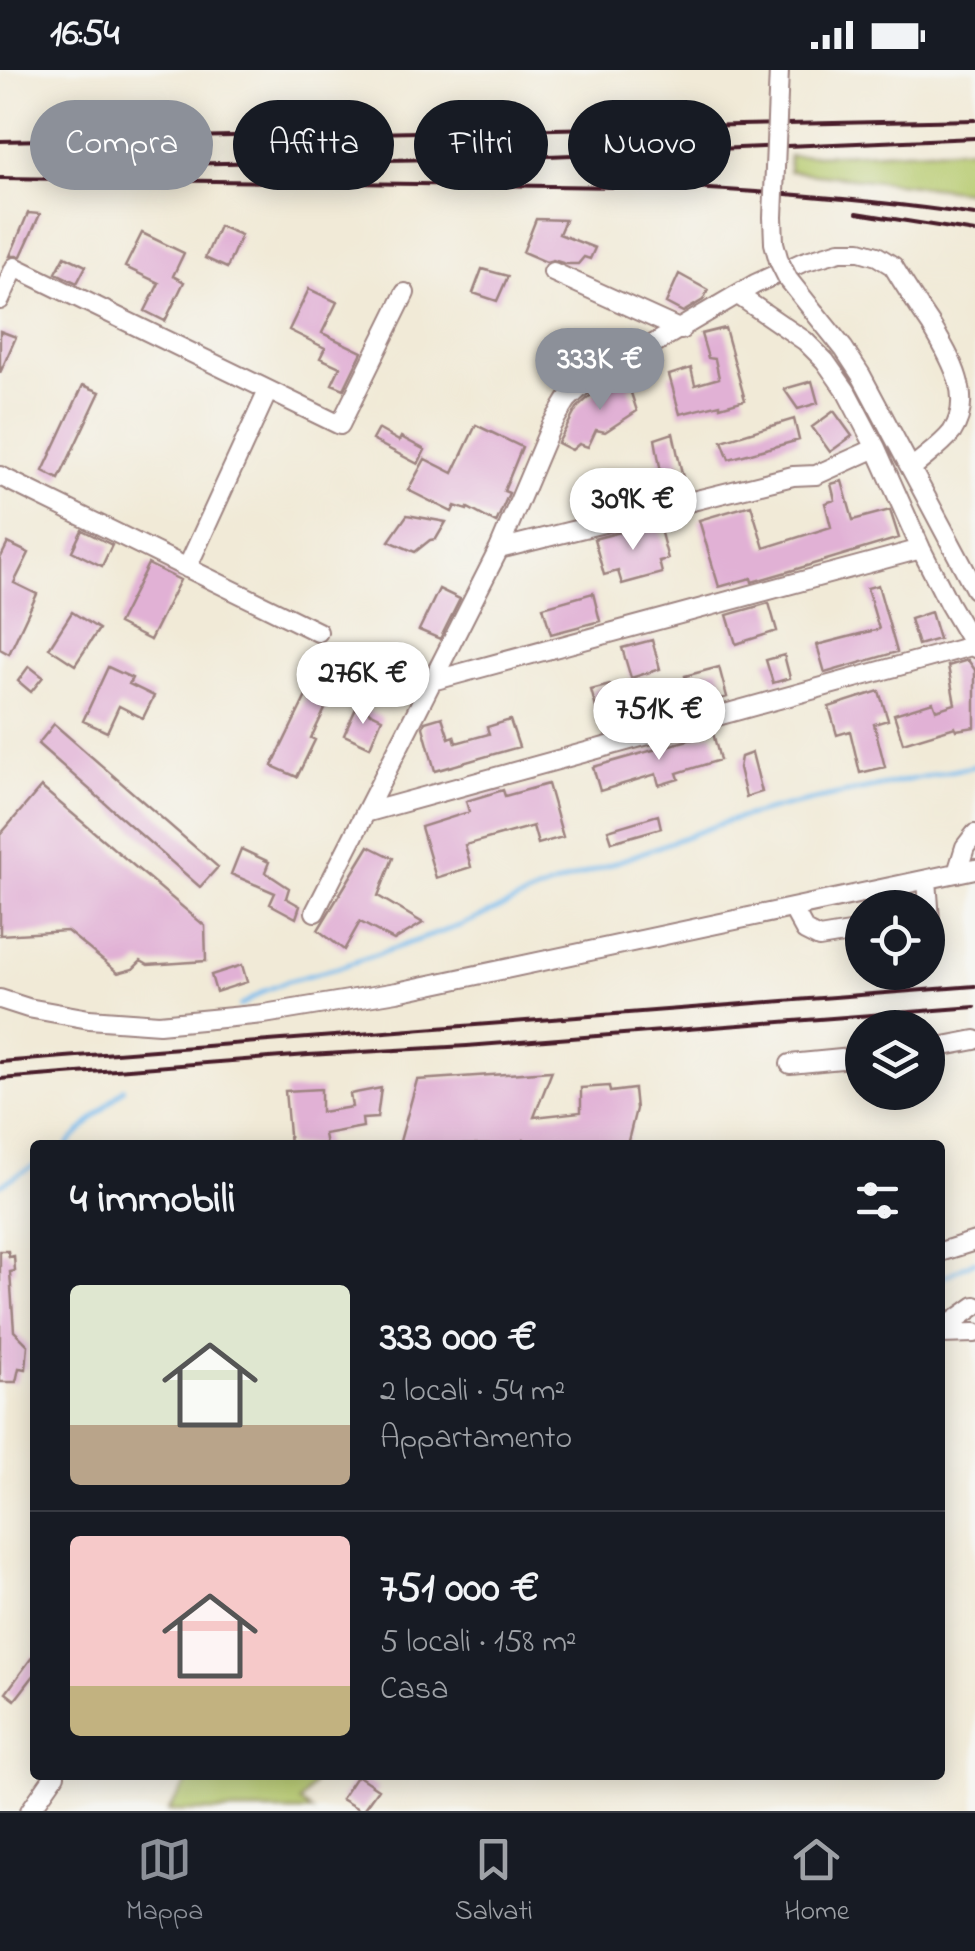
<!DOCTYPE html>
<html lang="it">
<meta charset="utf-8">
<style>
:root{--surface:#171b24;--page:#242831;--text:#f1f3f6;--muted:#9ea1a6;--line:#363941;--accent:#8c9099}
body{margin:0;font-family:"Indie Flower",sans-serif;background:var(--page);color:var(--text);height:100vh;display:flex;flex-direction:column;font-size:38px;white-space:nowrap}
*{box-sizing:border-box;margin:0}
p{font-size:32px;color:var(--muted)}
.icon{flex:none;width:55px;height:55px;fill:none;stroke:currentColor;stroke-width:2;stroke-linecap:round;stroke-linejoin:round}
.map{position:relative;flex:1;overflow:hidden}
.panel{position:absolute;left:30px;top:1070px;width:915px;height:640px;display:flex;flex-direction:column;background:var(--surface);border-radius:10px;box-shadow:0 5px 25px #0003}
.panel>*{flex:none}
.top-card{position:absolute;left:30px;top:30px;width:915px;height:90px;display:flex;gap:20px}
.fabs{position:absolute;left:845px;top:820px;display:grid;gap:20px}
.fabs a{display:grid;place-items:center;width:100px;height:100px;border-radius:50%;background:var(--surface);box-shadow:0 5px 25px #0003;font-size:50px}
.price{position:absolute;translate:-50% -85px;padding:0 22px;border-radius:35px;background:#fff;color:#222;font-size:32px;line-height:65px;filter:drop-shadow(0 2px 5px #0008)}
.price::after{content:'';position:absolute;left:50%;top:60px;width:30px;height:22px;margin-left:-15px;background:inherit;clip-path:polygon(0 0,100% 0,50% 100%)}
.price.active{background:var(--accent);color:#fff}
ul{padding:0;list-style:none}
li{display:flex;align-items:center;gap:30px;height:250px;padding:0 40px}
li+li{border-top:2px solid var(--line)}
li span{display:grid;place-items:center;flex:none;width:280px;height:200px;border-radius:10px;color:#555}
li>.icon{margin-inline-start:auto}
span .icon{width:120px;height:120px;fill:#fffc;stroke-width:1}
li b{font-size:42px}
h2{display:flex;justify-content:space-between;align-items:center;height:120px;padding:0 40px;font-size:42px}
.pill{padding:0 35px;border-radius:45px;background:var(--surface);box-shadow:0 5px 25px #0003;font-size:35px;line-height:90px}
.pill.active{background:var(--accent);color:#fff}
.status{display:flex;justify-content:space-between;align-items:center;height:70px;padding:0 50px;background:var(--surface);direction:ltr}
.status svg{height:28px;fill:currentColor}
.tab-bar{display:flex;justify-content:space-around;align-items:center;height:140px;border-top:2px solid var(--line);background:var(--surface);font-size:28px;color:var(--muted)}
.tab-bar a{display:grid;justify-items:center;gap:5px}
.tab-bar .active{color:var(--accent)}
.map>svg:first-child{display:block}
.green{fill:#b5c96c;stroke:#80744c;stroke-width:2.5}
.lines{fill:none;stroke-linecap:round;stroke-linejoin:round}
.stream{stroke:#78bcee;stroke-width:4}
.building{fill:#e1b1d5}
.minor-casing{stroke:#9e8481;stroke-width:22}
.minor{stroke:#fff;stroke-width:18}
.rail{stroke:#4a1f2b;stroke-width:4}
.minor-bridge-casing{stroke:#9e8481;stroke-width:22;stroke-linecap:butt}
.minor-bridge{stroke:#fff;stroke-width:18}
</style>
<div class="status"><b>16:54</b><svg viewBox="0 0 49 12"><path d="M0 12V9h3v3zM5 12V6h3v6zM10 12V3h3v9zM15 12V0h3v12zM26 1h20v11H26zM47 4h2v5h-2z"/></svg></div>
<div class="map">
<svg width="975" height="1741" viewBox="0 0 975 1741">
<rect width="100%" height="100%" fill="#f6f6f2"/>
<filter id="ink" filterUnits="userSpaceOnUse"><feTurbulence type="fractalNoise" baseFrequency=".01" numOctaves="2"/><feDisplacementMap in="SourceGraphic" scale="20" xChannelSelector="R" yChannelSelector="G"/><feConvolveMatrix kernelMatrix="1 2 1 2 8 2 1 2 1" color-interpolation-filters="sRGB"/></filter>
<filter id="wash" filterUnits="userSpaceOnUse"><feTurbulence type="fractalNoise" baseFrequency=".0048" numOctaves="4" result="noise"/><feDisplacementMap in="SourceGraphic" scale="40" xChannelSelector="R" yChannelSelector="G"/><feGaussianBlur stdDeviation="2.25" result="paint"/><feColorMatrix in="noise" values="0 0 0 0 0 0 0 0 0 0 0 0 0 0 0 0 0 1.4 0 .05"/><feComposite in="paint" operator="in"/></filter>
<g filter="url(#wash)">
<rect width="100%" height="100%" fill="#f1ead7"/>
<path class="green" d="M975,78V122L789,101V86Z
M192,1705H319L300,1733L312,1741H168Z"/>
<g class="lines">
<path class="stream" d="M240,936L264,921L288,911L337,898L462,855L546,818L728,751L785,736L975,696
M67,1075L124,1018
M0,1115L35,1095
M940,1209L975,1191"/>
</g>
<g id="blocks">
<path class="building" d="M28,143L40,144L21,186H10Z
M536,149L565,150L559,164L595,178L590,189L584,187L578,194H566L553,190L546,192L523,182Z
M219,156L241,165L227,198L205,188Z
M142,163L184,183L173,206L184,212L165,251L145,241L159,213L125,197Z
M65,186L86,196L77,213L56,203Z
M482,199L508,206L497,231L473,223Z
M679,204L708,220L703,230L683,242L666,233Z
M309,219L337,232L322,263L362,282L344,319L332,314L340,297L320,288L325,278L289,260Z
M725,258L745,330L720,337V334L680,344L669,305L691,298L695,315L719,308L715,289L708,288L701,264Z
M0,261L16,267L0,303Z
M628,303L635,314L629,317L637,341L605,362L596,360L588,377L579,374L572,380L558,373L577,338L590,326Z
M812,311L818,333L798,339L784,319Z
M83,315L100,322L59,409L43,401Z
M834,341L852,366L830,382L812,357Z
M794,349L799,370L729,389L722,371Z
M476,355L522,377L504,421L509,423L496,453L468,438L467,440L455,436L452,442L408,420L425,389L453,403Z
M378,359L399,371L401,367L425,380L418,394L372,370Z
M673,363L685,417L671,421L667,406L662,408L655,369Z
M842,411L853,450L890,440L899,468L790,501L752,512L751,508L719,517L699,450L751,435L764,478L831,457L825,433L835,430L831,414Z
M407,445L446,452L436,469L430,470L415,482L389,471Z
M658,452L668,489L659,491L662,503L622,514L618,501L604,505L594,469Z
M82,460L112,475L102,496L72,481Z
M8,473L29,483L14,513L37,524L9,584L0,579V489Z
M148,494L180,510L150,570L118,554Z
M878,515L897,582L825,603L817,575L879,559L867,518Z
M439,519L460,529L440,569L419,560Z
M593,523L600,551L551,564L543,537Z
M769,533L777,561L736,574L727,545Z
M72,542L99,559L75,595L49,578Z
M931,542L939,569L918,575L910,549Z
M652,570L660,599L631,608L622,578Z
M784,585L790,608L773,613L766,590Z
M968,590L975,600V657L956,660L955,657L903,673L894,644L933,632L936,640L955,634L948,596Z
M29,596L43,607L31,622L18,611Z
M108,597L132,608L129,614L154,626L143,648L119,636L107,662L83,651Z
M719,597L727,627L674,641V645L640,654L639,648L612,656L608,647L598,645L591,620L610,615L616,634L688,618L685,606Z
M879,621L888,650L874,654L885,697L860,703L850,661L837,665L829,637Z
M308,622L328,633L311,668L315,670L297,707L272,696Z
M357,636L382,648L370,677L344,665Z
M442,647L449,668L454,666L456,673L489,664L487,657L510,650L519,677L435,701L423,657L425,652Z
M54,654L218,797L200,817L38,674Z
M713,663L720,690L677,703L679,709L659,715L656,704L600,721L593,697Z
M752,683L762,722L746,727L739,698L741,687Z
M548,714L563,767L538,774L533,756L465,775L471,797L436,808L421,757L469,742L466,731L503,720L505,726Z
M41,717L205,856L206,891L148,895L141,891L133,899L118,903L67,861L0,865V765Z
M658,745L661,758L612,772L608,760Z
M369,776L393,788L378,826L423,853L394,870L360,852L344,880L318,860Z
M241,779L269,792L265,802L289,818L286,828L300,836L296,848L270,834L275,823L231,804Z
M242,895L247,912L216,922L211,905Z
M552,1001L534,1047L581,1042V1018L609,1016L610,1022L634,1019L636,1039L627,1075H536L524,1070L522,1075H399L417,1010Z
M381,1018L377,1048L362,1049L363,1057L324,1064L326,1075H290L285,1021L321,1019V1042L352,1037L350,1024Z
M0,1181H8L9,1187L14,1186L15,1201L10,1202L14,1261L28,1275L26,1299L19,1298L16,1312H0Z
M35,1583V1604L15,1630L6,1623Z
M357,1705L378,1719L362,1741L341,1729Z"/>
</g>
</g>
<g filter="url(#ink)">
<use href="#blocks" fill-opacity="0" stroke="#9e8481" stroke-width="2.5"/>
<g class="lines">
<defs>
<path id="minor" d="M553,202L681,260
M738,225L805,271L825,291L846,321L876,378L921,479L949,534L975,578
M0,230L15,197L340,355L405,223
M815,243L844,279L861,305L975,519
M0,406L318,562
M499,479L793,406L816,405L876,378
M187,498L268,321
M432,611L921,479
M365,743L975,575
M957,803L965,777L975,764
M927,810L930,850L928,851
M793,839L805,861L819,868L862,861
M315,842L499,479L551,356L567,330L582,316L755,214L803,192L840,181H860L877,186L893,196C905,216 918,236 931,255C950,287 975,327 952,362C941,376 924,387 911,399
M0,929L28,938L89,949L159,954L264,944L397,922L975,799
M928,979L975,970
M790,994L862,987
M940,1182L975,1171
M940,1261L975,1236
M940,1264L975,1263
M30,1741L55,1705"/>
</defs>
<use href="#minor" class="minor-casing"/>
<use href="#minor" class="minor"/>
<path class="rail" d="M0,71L975,50
M110,95L500,88L975,68
M0,108L692,118C787,123 881,131 975,145
M857,143L975,162
M0,992L975,916
M0,1009L308,985L467,976L975,937"/>
<defs>
<path id="minor-bridge" d="M779,0L773,147L774,173L779,191L788,209L815,243"/>
</defs>
<use href="#minor-bridge" class="minor-bridge-casing"/>
<use href="#minor-bridge" class="minor-bridge"/>
</g>
</g>
</svg>
<div class="fabs">
<a><svg class="icon" aria-label="locate" viewBox="0 0 24 24"><circle cx="12" cy="12" r="6"/><path d="M12 2v4M12 18v4M2 12h4M18 12h4"/></svg></a>
<a><svg class="icon" aria-label="layers" viewBox="0 0 24 24"><path d="M12 4l9 5-9 5-9-5zM3 14l9 5 9-5"/></svg></a>
</div>
<b class="price active" style="left:600px;top:343px">333K €</b>
<b class="price" style="left:633px;top:483px">309K €</b>
<b class="price" style="left:363px;top:657px">276K €</b>
<b class="price" style="left:659px;top:693px">751K €</b>
<div class="top-card">
<a class="pill active">Compra</a>
<a class="pill">Affitta</a>
<a class="pill">Filtri</a>
<a class="pill">Nuovo</a>
</div>
<section class="panel">
<h2>4 immobili<svg class="icon" aria-label="filters" viewBox="0 0 24 24"><path d="M4 7h16M4 17h16"/><circle cx="9" cy="7" r="2"/><circle cx="15" cy="17" r="2"/></svg></h2>
<ul>
<li><span style="background:linear-gradient(#dfe7d0 70%,#b9a48a 0)"><svg class="icon" aria-label="home" viewBox="0 0 24 24"><path d="M3 11l9-7 9 7M6 9v11h12V9"/></svg></span><div><b>333 000 €</b><p>2 locali · 54 m²</p><p>Appartamento</p></div></li>
<li><span style="background:linear-gradient(#f6c9c9 75%,#c2b280 0)"><svg class="icon" aria-label="home" viewBox="0 0 24 24"><path d="M3 11l9-7 9 7M6 9v11h12V9"/></svg></span><div><b>751 000 €</b><p>5 locali · 158 m²</p><p>Casa</p></div></li>
</ul>
</section>
</div>
<nav class="tab-bar">
<a class="active"><svg class="icon" aria-label="map" viewBox="0 0 24 24"><path d="M3 6l6-2 6 2 6-2v14l-6 2-6-2-6 2zM9 4v14M15 6v14"/></svg>Mappa</a>
<a><svg class="icon" aria-label="saved" viewBox="0 0 24 24"><path d="M7 4h10v16l-5-4-5 4z"/></svg>Salvati</a>
<a><svg class="icon" aria-label="home" viewBox="0 0 24 24"><path d="M3 11l9-7 9 7M6 9v11h12V9"/></svg>Home</a>
</nav>
